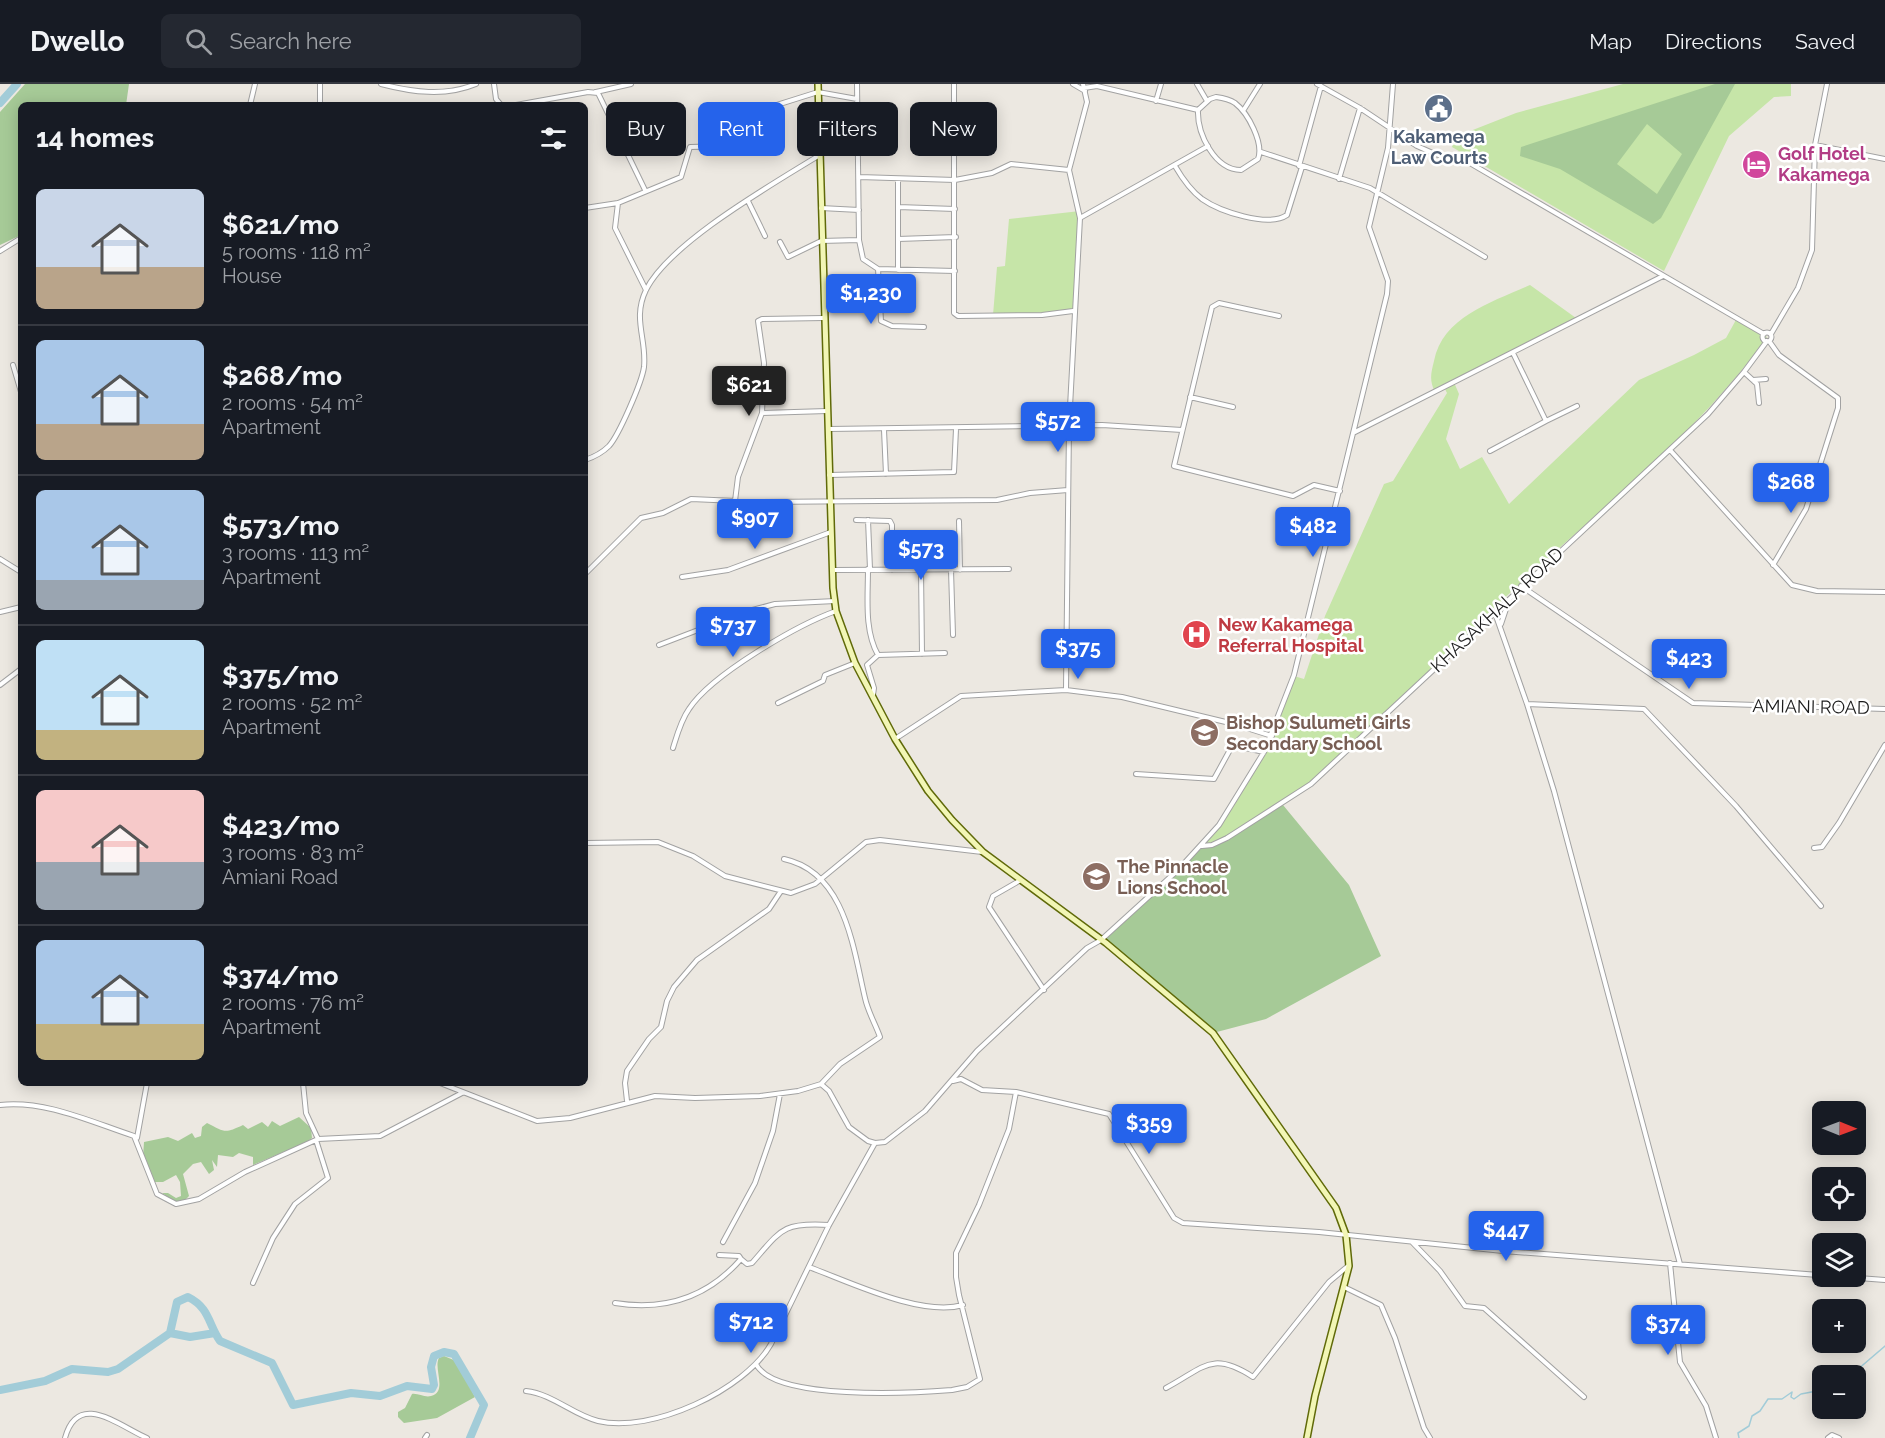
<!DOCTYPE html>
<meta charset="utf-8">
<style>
:root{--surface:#171b24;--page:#242831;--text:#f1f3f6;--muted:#9ea1a6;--line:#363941;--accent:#2563eb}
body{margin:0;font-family:Raleway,sans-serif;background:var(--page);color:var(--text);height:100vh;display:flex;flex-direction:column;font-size:22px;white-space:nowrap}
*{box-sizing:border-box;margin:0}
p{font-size:20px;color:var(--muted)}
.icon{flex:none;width:33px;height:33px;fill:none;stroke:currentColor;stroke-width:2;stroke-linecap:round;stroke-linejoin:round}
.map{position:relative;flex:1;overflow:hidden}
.sheet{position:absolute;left:18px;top:18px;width:570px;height:984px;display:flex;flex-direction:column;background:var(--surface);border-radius:9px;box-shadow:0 3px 15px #0003}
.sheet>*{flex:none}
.hud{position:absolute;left:606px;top:18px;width:570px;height:54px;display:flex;gap:12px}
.needle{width:39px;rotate:91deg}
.controls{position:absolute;left:1812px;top:1017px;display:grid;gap:12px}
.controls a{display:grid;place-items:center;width:54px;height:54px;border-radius:9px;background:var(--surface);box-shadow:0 3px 15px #0003;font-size:30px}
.price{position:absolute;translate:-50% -51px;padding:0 14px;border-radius:6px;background:var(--accent);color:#fff;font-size:20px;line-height:39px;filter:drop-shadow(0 2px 3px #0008)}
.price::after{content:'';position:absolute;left:50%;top:36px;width:18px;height:14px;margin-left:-9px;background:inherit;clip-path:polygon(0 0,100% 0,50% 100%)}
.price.on{background:#222;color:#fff}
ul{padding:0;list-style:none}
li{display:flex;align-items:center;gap:18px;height:150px;padding:0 18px}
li+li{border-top:2px solid var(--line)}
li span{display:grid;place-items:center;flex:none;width:168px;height:120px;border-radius:9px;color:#555}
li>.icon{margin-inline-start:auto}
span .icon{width:72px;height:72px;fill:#fffc;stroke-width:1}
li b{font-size:26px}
h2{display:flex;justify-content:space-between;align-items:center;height:72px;padding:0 18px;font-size:26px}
.chip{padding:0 21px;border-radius:9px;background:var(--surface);box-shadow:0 3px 15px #0003;font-size:21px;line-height:54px}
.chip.on{background:var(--accent);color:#fff}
header{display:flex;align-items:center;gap:36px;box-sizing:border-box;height:84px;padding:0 30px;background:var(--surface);border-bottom:2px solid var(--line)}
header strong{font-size:28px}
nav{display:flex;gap:33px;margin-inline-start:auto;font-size:21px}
.search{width:420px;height:54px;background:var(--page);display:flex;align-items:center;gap:15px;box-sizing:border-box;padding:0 21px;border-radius:9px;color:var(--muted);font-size:22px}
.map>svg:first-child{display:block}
.grass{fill:#c6e5a8}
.forest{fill:#a6ca97;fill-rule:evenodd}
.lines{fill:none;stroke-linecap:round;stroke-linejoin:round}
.stream{stroke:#a2ccd8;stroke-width:1.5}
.river{stroke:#a2ccd8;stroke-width:8}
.street-casing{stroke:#a2a2a2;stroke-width:6}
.secondary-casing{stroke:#606a09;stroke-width:8}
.street{stroke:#fff;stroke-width:4}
.secondary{stroke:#f2f6b5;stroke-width:5}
.labels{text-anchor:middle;stroke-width:5;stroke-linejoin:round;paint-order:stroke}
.service-label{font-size:18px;font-weight:bold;fill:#4e5e75;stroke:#fff}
.hotel-label{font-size:18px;font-weight:bold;fill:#b23c85;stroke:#fff;text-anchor:start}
.street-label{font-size:18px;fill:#1b1b1b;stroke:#fff}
.health-label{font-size:18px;font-weight:bold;fill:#be3a42;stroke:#fff;text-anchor:start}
.education-label{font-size:18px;font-weight:bold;fill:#785e54;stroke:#fff;text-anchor:start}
</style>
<header>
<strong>Dwello</strong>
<div class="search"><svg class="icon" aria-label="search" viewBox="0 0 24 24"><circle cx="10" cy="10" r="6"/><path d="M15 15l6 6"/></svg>Search here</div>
<nav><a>Map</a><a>Directions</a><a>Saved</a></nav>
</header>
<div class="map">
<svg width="1885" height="1354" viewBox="0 0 1885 1354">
<rect width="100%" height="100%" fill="#ece8e1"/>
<path class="grass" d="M1623,0H1791V12L1774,13L1729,52L1664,187L1452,63L1455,53L1516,29Z
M1080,127L1073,227L993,231L997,183L1005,182L1009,135Z
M1530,201L1576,234L1453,296L1459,310L1446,355L1460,385L1482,373L1509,420L1639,296L1694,271L1726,254L1737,234L1767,253C1692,358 1586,435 1494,524C1452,565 1411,607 1368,648C1319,693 1267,742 1202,764L1237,717L1267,665L1294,592L1304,595L1325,532L1384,400L1393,397L1447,309L1444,303L1435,308C1429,296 1431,289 1434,277C1443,232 1493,218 1530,201Z"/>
<path class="forest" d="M25,0H129L126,21H21V151L0,161V28Z
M1715,0H1735L1661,134L1653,140L1560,85L1520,72L1521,63ZM1647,40L1682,70L1657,110L1617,80Z
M1283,721L1349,801L1381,872L1266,935L1213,949L1101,856L1202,764Z
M299,1033L311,1044L312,1054L307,1058L253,1081V1073L239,1069L233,1073L218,1071L217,1083L212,1076L214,1086L209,1090L201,1078L193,1080L183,1090L189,1112L184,1117H174L162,1109H168L176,1114L181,1112L180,1098L176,1091L163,1098H154L143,1073L144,1058L168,1053L178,1057L192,1049L195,1054L201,1052L202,1043L207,1039C225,1048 224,1050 243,1041L248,1045L262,1038L268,1043L272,1037L280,1042Z
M444,1272L456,1277L475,1313L437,1334L404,1339L398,1333V1328L405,1324L412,1310C418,1309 425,1314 431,1312C448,1308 433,1284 439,1274Z"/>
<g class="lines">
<path class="stream" d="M1850,1292L1885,1262
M1739,1354L1738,1349L1749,1342L1752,1332L1760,1327L1768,1315H1782L1792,1308L1791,1313L1794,1315L1801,1310L1822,1306"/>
<path class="river" d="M0,19L17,0
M170,1249L190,1253L215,1249
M0,1306L45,1297L72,1285L108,1288L118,1285L170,1249L177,1218L188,1213C210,1224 208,1240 220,1257L272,1279L293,1321L351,1309L380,1312L407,1302L432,1305L434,1301L431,1283L434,1272L444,1268L454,1270L484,1321L470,1354"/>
<defs>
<path id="street" d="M320,0V21
M381,0C412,8 445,13 476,0
M494,0L496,15L501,21
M857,0L859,156L863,175L878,185L955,187
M954,0V229L958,232L1042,231L1073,227
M1073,0L1085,7
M1197,0L1207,17
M1317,0L1360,24L1417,62L1435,70L1468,78L1764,250
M1084,4L1097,2L1198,26
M596,8L631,0
M1216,13C1223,14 1229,15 1235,19C1248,29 1264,59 1258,75L1241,86C1215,86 1197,50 1198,26L1210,15Z
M1156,17L1161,0
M250,21L255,0
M516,21L588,8L598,9L645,106
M1243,27L1260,0
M1815,61L1885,75
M1261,68L1370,104L1485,173
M1175,82C1182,94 1190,106 1202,115C1219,127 1268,144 1287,131L1302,83
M1299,82L1321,2
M859,93L955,96L992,89L1011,80L1069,86
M898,95V186
M1339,95L1360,24
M748,117L765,152
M898,123L955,125
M585,124L618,119
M821,124L859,126
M1080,134L1208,62
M898,155L956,153
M780,158L788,173L821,157L859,156
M0,167L21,154
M878,185L881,237L892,242L924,243
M646,206L615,144L618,119L681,93L690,63L761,61L758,32L761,26L818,8L857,15
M1279,232L1219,219L1212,223L1174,382L1293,412L1314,401L1340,407
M1762.5 253a4.5 4.5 0 1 1 9 0a4.5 4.5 0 1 1-9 0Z
M1771,250L1798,204L1812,166L1815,61L1827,0
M1769,257L1779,271L1838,314V324L1806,425L1773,481
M13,281L21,308
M1744,288L1757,300L1759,319
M1753,296L1766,295
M1190,313L1233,323
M762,329L764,279L758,237L762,235L824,234
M1546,337L1577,322
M829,345L1102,341L1182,346
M884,346L886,390
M1355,348L1663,192
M1670,366L1792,501L1817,507L1885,508
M1490,367L1546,337L1513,269
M585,376C594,373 602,369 609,362C619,351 642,298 644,283C647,255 632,235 646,206C669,159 773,100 818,72
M829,391L954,388L956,345
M735,417L738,393L762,329L827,327
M856,436L890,437L892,441V486
M868,436L870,485
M959,437L960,486
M0,475L21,488
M868,485C868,514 864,546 878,571
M833,486L1009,485
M921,486L922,570
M951,486L953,551
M585,490L641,434L663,429L691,415L759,418L997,416L1030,409L1068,406
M682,493L728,486L831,448
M1521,502L1693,619L1885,625
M0,528L21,523
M1495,529L1527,620L1554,707L1680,1180
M1501,540L1509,516
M659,561L745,528L775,520L835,517
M0,601L21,585
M1066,606L1069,342L1080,134L1069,86L1087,18L1083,0
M873,611L874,604L867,581L878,571L945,569
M778,619L823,597L825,591L855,579
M1527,620L1644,625L1736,722L1821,822
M895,655L961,612L1066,606L1122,613L1234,640L1272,652
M673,664C677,651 681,636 689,625C711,591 797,541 836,527
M1136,690L1214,695L1231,664L1236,662L1264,668
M585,759L658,758L693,772L725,792L791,809L815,800L866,758L880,756L982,768
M1202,762L1212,761L1227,754L1311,700L1708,330L1744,288L1767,257
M1814,764L1822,763L1839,739L1885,661
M784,775C845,788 853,863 865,914C868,928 875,939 880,953L840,980L821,1000
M1019,797L993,812L989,823L1044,906
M953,997L961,995L982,1006L1016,1008L1109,1030L1174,1134L1183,1139L1319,1148L1503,1167L1885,1196
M303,999L306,1029L318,1055
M440,999L537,1037L570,1034L655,1012L695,1014L760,1012L798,1007L821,1000L829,1007L849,1043L868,1057L875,1059L885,1058L925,1027L977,967L1087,864L1101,856L1178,786L1219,741L1264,668L1294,591L1387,210L1388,197L1369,143L1388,64L1393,0
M627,1017L625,999L627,987L649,955L661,943L667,917L674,903L697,876L769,825L781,807
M0,1021C46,1016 91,1038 134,1052L157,1110L176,1120L199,1115L245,1088L318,1055L380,1052L462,1009
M137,1054L147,999
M723,1158L755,1099L773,1047L780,1010
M1412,1158L1440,1187L1465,1222L1484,1224L1584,1313
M741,1175L747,1180L752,1179C781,1146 782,1138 829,1141
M1670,1179L1680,1278L1706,1322L1716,1354
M809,1183C850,1198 921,1233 963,1221
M253,1199L273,1154L295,1120L328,1094L316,1056
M1344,1203L1381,1221L1395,1254L1424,1344L1430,1354
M615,1219C665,1227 707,1214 741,1175L739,1172L719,1171
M756,1280C774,1317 914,1309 952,1306L967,1303L980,1295L959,1211L956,1193V1169L979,1121L1009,1045L1016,1008
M1166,1304C1204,1284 1211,1266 1253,1293L1329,1198L1348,1182
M526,1307C553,1310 573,1331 598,1337C651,1350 745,1306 771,1260L829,1141L875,1059
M65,1354C78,1306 119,1342 147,1354
M425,1354L427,1351
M1828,1354L1832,1351L1839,1354"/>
<path id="secondary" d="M818,0L833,504L836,527L855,579L895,655L928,707L952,736L983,768L1106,859L1213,949L1336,1124L1346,1151L1349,1182L1315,1312L1307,1354"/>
</defs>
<use href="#street" class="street-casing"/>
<use href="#secondary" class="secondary-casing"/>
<use href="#street" class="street"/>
<use href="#secondary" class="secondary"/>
</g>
<defs>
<symbol id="civic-disc" viewBox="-11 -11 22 22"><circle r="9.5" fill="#5c6f8a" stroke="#fff"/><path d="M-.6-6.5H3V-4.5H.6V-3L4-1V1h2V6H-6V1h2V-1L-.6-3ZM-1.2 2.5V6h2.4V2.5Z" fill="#fff"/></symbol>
<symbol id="hotel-disc" viewBox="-11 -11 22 22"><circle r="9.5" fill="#d1479c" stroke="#fff"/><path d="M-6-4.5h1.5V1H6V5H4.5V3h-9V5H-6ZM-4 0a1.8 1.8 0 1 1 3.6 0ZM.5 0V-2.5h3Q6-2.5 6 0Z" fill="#fff"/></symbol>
<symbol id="hospital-disc" viewBox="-11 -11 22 22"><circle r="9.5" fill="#e0444e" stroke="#fff"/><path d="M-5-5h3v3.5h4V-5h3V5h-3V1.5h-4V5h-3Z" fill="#fff"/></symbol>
<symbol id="school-disc" viewBox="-11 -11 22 22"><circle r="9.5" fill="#8d6e63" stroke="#fff"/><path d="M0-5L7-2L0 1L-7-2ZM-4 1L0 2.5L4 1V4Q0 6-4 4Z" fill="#fff"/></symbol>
</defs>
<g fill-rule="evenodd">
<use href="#civic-disc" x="1422" y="8" width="33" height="33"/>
<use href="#hotel-disc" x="1740" y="64" width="33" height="33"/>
<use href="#hospital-disc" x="1180" y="534" width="33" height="33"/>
<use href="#school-disc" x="1188" y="632" width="33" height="33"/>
<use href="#school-disc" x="1080" y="776" width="33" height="33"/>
</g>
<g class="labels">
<g class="service-label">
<text x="1439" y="59">Kakamega<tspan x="1439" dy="21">Law Courts</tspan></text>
</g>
<g class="hotel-label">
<text x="1778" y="76">Golf Hotel<tspan x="1778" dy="21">Kakamega</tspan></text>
</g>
<g class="street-label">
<text transform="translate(1497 526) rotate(-43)" y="6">KHASAKHALA ROAD</text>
<text transform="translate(1811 623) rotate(1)" y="6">AMIANI ROAD</text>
</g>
<g class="health-label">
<text x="1218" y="547">New Kakamega<tspan x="1218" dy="21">Referral Hospital</tspan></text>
</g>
<g class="education-label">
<text x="1226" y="645">Bishop Sulumeti Girls<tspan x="1226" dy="21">Secondary School</tspan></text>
<text x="1117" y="789">The Pinnacle<tspan x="1117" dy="21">Lions School</tspan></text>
</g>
</g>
</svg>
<div class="controls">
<a><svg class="needle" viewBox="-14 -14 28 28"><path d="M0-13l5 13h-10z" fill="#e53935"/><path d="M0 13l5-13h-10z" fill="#9ea1a6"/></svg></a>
<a><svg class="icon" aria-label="locate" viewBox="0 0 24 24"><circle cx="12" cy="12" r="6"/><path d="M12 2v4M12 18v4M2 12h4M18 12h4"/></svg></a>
<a><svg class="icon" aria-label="layers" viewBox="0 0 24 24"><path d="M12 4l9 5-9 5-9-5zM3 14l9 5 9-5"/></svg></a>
<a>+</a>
<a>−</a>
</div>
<b class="price" style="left:871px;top:241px">$1,230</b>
<b class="price on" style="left:749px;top:333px">$621</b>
<b class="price" style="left:1058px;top:369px">$572</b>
<b class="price" style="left:1791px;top:430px">$268</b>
<b class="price" style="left:755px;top:466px">$907</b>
<b class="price" style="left:1313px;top:474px">$482</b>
<b class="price" style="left:921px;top:497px">$573</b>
<b class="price" style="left:733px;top:574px">$737</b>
<b class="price" style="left:1078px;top:596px">$375</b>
<b class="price" style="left:1689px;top:606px">$423</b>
<b class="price" style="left:1149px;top:1071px">$359</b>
<b class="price" style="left:1506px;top:1178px">$447</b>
<b class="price" style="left:751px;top:1270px">$712</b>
<b class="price" style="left:1668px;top:1272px">$374</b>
<div class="hud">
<a class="chip">Buy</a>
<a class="chip on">Rent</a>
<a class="chip">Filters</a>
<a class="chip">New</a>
</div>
<section class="sheet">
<h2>14 homes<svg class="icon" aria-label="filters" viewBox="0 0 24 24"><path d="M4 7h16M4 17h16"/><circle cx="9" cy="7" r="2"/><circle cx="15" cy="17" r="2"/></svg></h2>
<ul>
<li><span style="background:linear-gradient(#c9d6e8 65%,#b9a48a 0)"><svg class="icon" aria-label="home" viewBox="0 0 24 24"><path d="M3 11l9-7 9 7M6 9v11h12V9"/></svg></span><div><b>$621/mo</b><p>5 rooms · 118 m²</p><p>House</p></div></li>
<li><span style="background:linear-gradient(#a9c7e8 70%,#b9a48a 0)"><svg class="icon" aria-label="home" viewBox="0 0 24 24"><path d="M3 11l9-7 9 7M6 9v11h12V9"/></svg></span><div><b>$268/mo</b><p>2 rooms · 54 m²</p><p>Apartment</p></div></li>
<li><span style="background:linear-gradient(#a9c7e8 75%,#9aa5b1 0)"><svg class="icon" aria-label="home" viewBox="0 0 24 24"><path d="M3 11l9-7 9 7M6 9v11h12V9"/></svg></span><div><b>$573/mo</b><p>3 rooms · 113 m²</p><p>Apartment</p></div></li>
<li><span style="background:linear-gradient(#bfe0f5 75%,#c2b280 0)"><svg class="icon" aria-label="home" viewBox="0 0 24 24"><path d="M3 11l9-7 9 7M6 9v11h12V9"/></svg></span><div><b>$375/mo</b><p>2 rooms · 52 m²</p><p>Apartment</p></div></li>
<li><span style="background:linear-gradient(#f6c9c9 60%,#9aa5b1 0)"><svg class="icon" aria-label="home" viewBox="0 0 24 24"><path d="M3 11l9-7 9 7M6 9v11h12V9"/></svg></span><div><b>$423/mo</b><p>3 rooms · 83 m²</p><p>Amiani Road</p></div></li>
<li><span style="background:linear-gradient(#a9c7e8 70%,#c2b280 0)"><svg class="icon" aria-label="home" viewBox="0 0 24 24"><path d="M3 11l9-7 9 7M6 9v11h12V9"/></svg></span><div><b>$374/mo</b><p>2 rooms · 76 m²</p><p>Apartment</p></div></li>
</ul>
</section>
</div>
